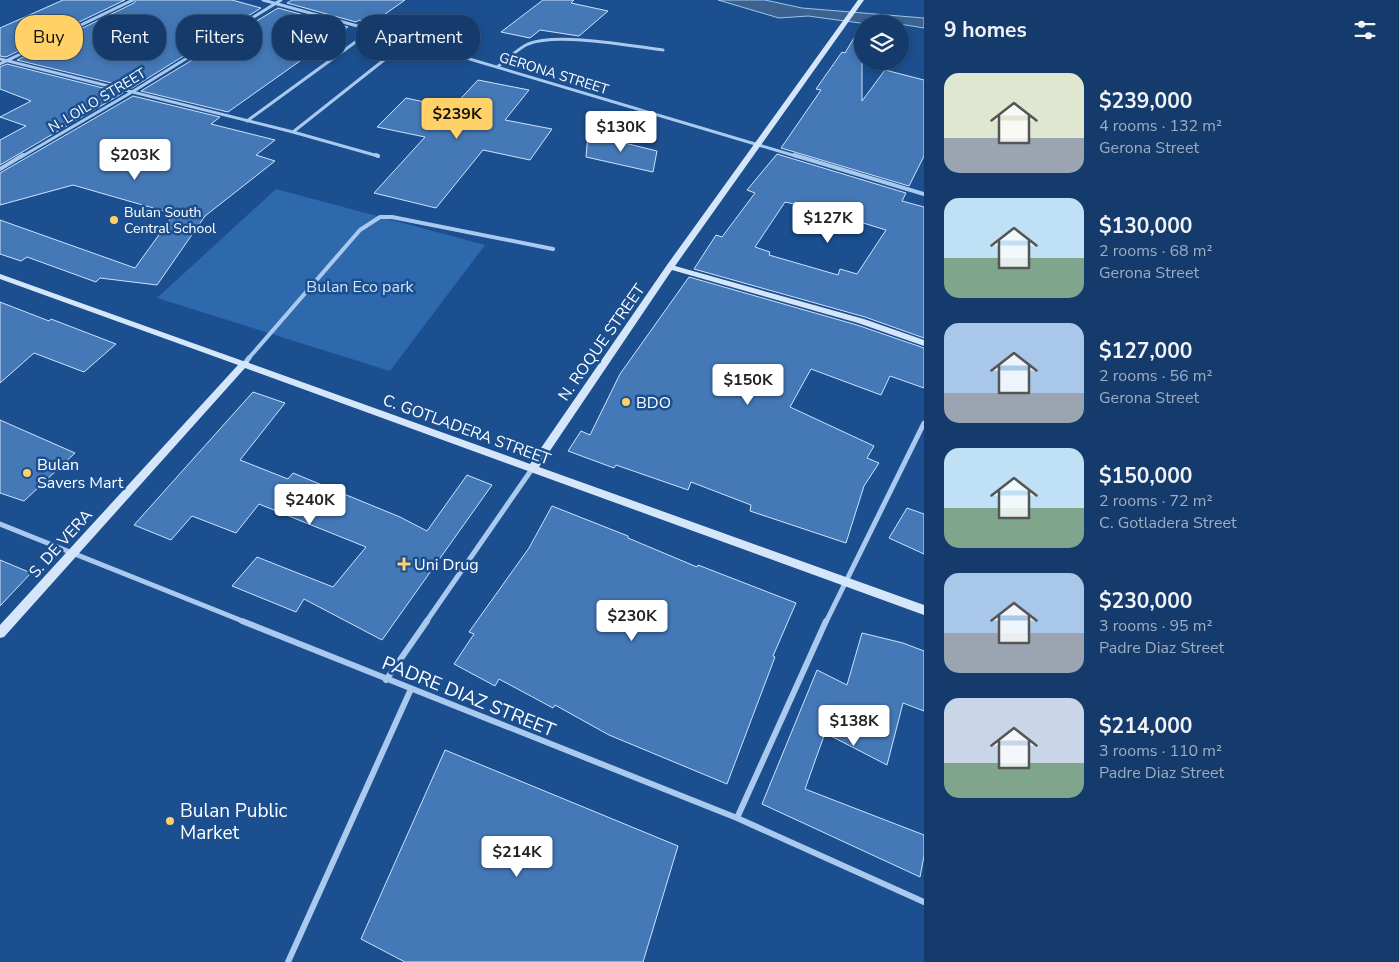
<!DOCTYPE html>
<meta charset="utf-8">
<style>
:root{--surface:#143b6b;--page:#1d4271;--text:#f1f3f6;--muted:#9dadc1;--line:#33557e;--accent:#ffd166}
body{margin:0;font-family:"Nunito Sans",sans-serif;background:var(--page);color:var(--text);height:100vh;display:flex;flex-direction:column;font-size:19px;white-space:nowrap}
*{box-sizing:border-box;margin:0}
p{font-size:16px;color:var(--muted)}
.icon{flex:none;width:28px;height:28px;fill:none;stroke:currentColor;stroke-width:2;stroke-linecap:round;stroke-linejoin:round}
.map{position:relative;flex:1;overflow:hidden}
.side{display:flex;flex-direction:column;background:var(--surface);width:475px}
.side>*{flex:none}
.guide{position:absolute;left:15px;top:15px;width:475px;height:45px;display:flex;gap:10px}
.buttons{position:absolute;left:854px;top:15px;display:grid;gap:10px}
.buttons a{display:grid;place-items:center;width:55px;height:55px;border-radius:50%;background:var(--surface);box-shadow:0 2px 8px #0003,0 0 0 1px var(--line);font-size:25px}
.price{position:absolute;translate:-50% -42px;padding:0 11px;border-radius:5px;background:#fff;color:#222;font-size:16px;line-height:32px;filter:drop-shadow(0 1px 2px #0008)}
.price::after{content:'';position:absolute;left:50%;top:30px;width:15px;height:11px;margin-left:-8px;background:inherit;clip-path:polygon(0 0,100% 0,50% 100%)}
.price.current{background:var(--accent);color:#111}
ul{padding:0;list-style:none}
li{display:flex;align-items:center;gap:15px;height:125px;padding:0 20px}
li span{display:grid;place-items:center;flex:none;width:140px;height:100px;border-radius:15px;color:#555}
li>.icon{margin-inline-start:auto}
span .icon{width:60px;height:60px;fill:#fffc;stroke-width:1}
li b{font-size:21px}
h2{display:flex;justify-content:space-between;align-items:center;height:60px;padding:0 20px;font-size:21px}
.pill{padding:0 18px;border-radius:20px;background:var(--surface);box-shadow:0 2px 8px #0003,0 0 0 1px var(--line);font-size:18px;line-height:45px}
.pill.current{background:var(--accent);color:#111}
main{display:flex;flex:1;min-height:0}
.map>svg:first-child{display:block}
.green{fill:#2e69ad}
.water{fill:#3c6290;stroke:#9cc4f0}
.building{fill:#4478b7;stroke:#cfe3fa;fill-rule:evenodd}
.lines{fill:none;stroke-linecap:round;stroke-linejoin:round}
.street-far3{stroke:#a9c9ee;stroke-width:3}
.street-far2{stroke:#a9c9ee;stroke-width:4}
.street-far1{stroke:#a9c9ee;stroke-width:5}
.street{stroke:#a9c9ee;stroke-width:6}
.secondary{fill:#d6e6fa;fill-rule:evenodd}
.poi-dot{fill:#ffd166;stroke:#1b4f8f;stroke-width:2}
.labels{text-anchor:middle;stroke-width:5;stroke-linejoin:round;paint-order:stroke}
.far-street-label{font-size:14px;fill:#fff;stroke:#1b4f8f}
.far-poi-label{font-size:14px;fill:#fff;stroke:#1b4f8f;text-anchor:start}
.park-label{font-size:16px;fill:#cfe3fa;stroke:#1b4f8f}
.street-label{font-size:16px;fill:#fff;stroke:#1b4f8f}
.poi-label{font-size:16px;fill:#fff;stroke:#1b4f8f;text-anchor:start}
.near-street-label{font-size:19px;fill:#fff;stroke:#1b4f8f}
.near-poi-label{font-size:19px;fill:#fff;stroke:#1b4f8f;text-anchor:start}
</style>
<main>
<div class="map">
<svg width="924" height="962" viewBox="0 0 924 962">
<rect width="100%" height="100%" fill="#1b4f8f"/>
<path class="green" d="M276,189L485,245L390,371L157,298Z"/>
<path class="water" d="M718,0H765L802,8L924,18V28L900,24L860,23L808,16L779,18Z"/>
<path class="building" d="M63,0H125L6,57L0,56V28Z
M136,0H232L261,8L132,88L17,60L134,3Z
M292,0H405L371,24L359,20L356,22L287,3Z
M543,0H574L571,3L608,11L579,36L540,30L530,38L501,32Z
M278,8L348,27L228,112L141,91Z
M862,24V101L885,70L924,80V156L909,186L781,148L821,90L816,89L842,52L845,53Z
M7,64L123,93L0,165V140L26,126L0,117L31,101L0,89V67Z
M478,80L529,90L505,120L552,129L530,160L483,150L436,208L374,193L425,137L377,127L406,98L452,108Z
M133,96L220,117L211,124L275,140L256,155L275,161L205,216L157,285L100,278L96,282L27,257L21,261L0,254V220L135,268L174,214L73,185L0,205V173Z
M588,134L657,151L653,172L586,157Z
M777,154L906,193L902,201L924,207V338L865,317L694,269L716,235L722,237L755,193L747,190ZM785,202L794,204L795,202L886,230L857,274L840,269L838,275L769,255L770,252L755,247Z
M689,277L857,325L924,348V388L890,376L881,395L811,369L790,407L874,446L867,458L879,463L864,486L846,543L750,511L751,505L691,482L688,490L616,465L614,468L568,451L581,431L590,435L620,374Z
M0,302L49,321L51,319L116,344L84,372L34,353L0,383Z
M253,392L285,403L240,460L288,479L293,473L400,517L427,531L467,475L492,485L382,640L304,599L296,612L232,586L257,557L333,587L366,547L259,504L236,533L192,516L171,540L134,525Z
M0,420L75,453L24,501L0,493Z
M552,506L628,536V538L697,567L698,565L796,603L773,656L775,657L727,784L609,735L555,705L553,708L499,679L495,686L454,664L474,634L469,632L529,548Z
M907,508L924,514V554L889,538Z
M0,560L31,573L0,606Z
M862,633L903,643L924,651V711L903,703L887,765L825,733L805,789L924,835V856L920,877L762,804L817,670L847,685Z
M445,750L678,846L643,962H405L361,939Z"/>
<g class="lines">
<path class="street-far3" d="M263,0L372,30L799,157
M0,59L293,132L378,156
M0,64L133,0
M497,67C507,60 517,49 528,44C557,32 631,46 663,50
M247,121L372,30
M293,132L408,41
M21,157L132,92L281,0"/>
<path class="street-far2" d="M376,155L378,156
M794,155L924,194
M0,169L23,155
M248,359L360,230L380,217H392L553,249"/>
<path class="street-far1" d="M245,363L249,358
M0,524L245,622
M426,622L532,469
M826,622L924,423"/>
<path class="street" d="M242,621L737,818L924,902
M386,680L427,621
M737,818L826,621
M288,962L411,689"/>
<path class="secondary" d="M858,0H864L675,266L864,319L924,340V346L858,323L672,270L539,467L924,605V615L245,368L4,637L0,638V625L238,365L0,279V274L243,361H248L249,363L530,464L667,265Z"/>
</g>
<g class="poi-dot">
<circle cx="114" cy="220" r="5"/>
<circle cx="626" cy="402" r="5"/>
<circle cx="27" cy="473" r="5"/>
<path d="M401.5 556.5h5v5h5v5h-5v5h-5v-5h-5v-5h5z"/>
<circle cx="170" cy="821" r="5"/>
</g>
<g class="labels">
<g class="far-street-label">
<text transform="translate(554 73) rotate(17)" y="5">GERONA STREET</text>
<text transform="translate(97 100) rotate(-31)" y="5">N. LOILO STREET</text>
</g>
<g class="far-poi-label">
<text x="124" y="217">Bulan South<tspan x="124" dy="16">Central School</tspan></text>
</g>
<g class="park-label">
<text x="360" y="292">Bulan Eco park</text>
</g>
<g class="street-label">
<text transform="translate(601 342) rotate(-55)" y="6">N. ROQUE STREET</text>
<text transform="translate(467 429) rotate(20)" y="6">C. GOTLADERA STREET</text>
<text transform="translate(60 543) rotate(-48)" y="6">S. DE VERA</text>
</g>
<g class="poi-label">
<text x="636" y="408">BDO</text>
<text x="37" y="470">Bulan<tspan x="37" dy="18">Savers Mart</tspan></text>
<text x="414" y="570">Uni Drug</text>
</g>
<g class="near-street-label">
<text transform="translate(469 696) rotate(22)" y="7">PADRE DIAZ STREET</text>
</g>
<g class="near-poi-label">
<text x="180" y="817">Bulan Public<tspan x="180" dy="22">Market</tspan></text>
</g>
</g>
</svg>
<div class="buttons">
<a><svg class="icon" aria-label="layers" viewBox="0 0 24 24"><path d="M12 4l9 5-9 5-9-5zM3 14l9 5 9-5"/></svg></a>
</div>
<b class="price current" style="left:457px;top:140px">$239K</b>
<b class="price" style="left:621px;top:153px">$130K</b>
<b class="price" style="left:135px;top:181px">$203K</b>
<b class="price" style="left:828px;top:244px">$127K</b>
<b class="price" style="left:748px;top:406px">$150K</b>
<b class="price" style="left:310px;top:526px">$240K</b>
<b class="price" style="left:632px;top:642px">$230K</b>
<b class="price" style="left:854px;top:747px">$138K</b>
<b class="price" style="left:517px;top:878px">$214K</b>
<div class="guide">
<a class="pill current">Buy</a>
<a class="pill">Rent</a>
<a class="pill">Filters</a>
<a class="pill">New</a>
<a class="pill">Apartment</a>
</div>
</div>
<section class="side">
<h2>9 homes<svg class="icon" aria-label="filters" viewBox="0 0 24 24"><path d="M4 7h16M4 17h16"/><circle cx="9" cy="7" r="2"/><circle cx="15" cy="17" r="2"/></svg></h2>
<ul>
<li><span style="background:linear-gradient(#dfe7d0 65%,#9aa5b1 0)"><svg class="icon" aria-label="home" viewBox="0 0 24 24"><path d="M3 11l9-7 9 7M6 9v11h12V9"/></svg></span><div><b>$239,000</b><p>4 rooms · 132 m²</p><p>Gerona Street</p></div></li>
<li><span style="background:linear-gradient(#bfe0f5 60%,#7fa58c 0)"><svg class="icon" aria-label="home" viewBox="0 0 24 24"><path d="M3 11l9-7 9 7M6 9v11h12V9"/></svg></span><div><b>$130,000</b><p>2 rooms · 68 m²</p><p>Gerona Street</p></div></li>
<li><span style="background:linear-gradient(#a9c7e8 70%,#9aa5b1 0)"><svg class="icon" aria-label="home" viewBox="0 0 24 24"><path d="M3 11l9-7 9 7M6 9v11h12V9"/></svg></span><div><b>$127,000</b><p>2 rooms · 56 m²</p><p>Gerona Street</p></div></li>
<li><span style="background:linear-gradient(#bfe0f5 60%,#7fa58c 0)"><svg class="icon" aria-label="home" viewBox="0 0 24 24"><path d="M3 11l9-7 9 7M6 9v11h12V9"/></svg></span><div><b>$150,000</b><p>2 rooms · 72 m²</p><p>C. Gotladera Street</p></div></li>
<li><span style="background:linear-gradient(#a9c7e8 60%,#9aa5b1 0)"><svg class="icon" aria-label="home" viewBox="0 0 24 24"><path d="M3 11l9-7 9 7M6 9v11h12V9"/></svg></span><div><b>$230,000</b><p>3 rooms · 95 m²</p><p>Padre Diaz Street</p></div></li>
<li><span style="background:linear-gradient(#c9d6e8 65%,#7fa58c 0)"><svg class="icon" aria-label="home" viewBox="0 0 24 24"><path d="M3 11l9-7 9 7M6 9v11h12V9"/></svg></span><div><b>$214,000</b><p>3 rooms · 110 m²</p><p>Padre Diaz Street</p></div></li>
</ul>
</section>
</main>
